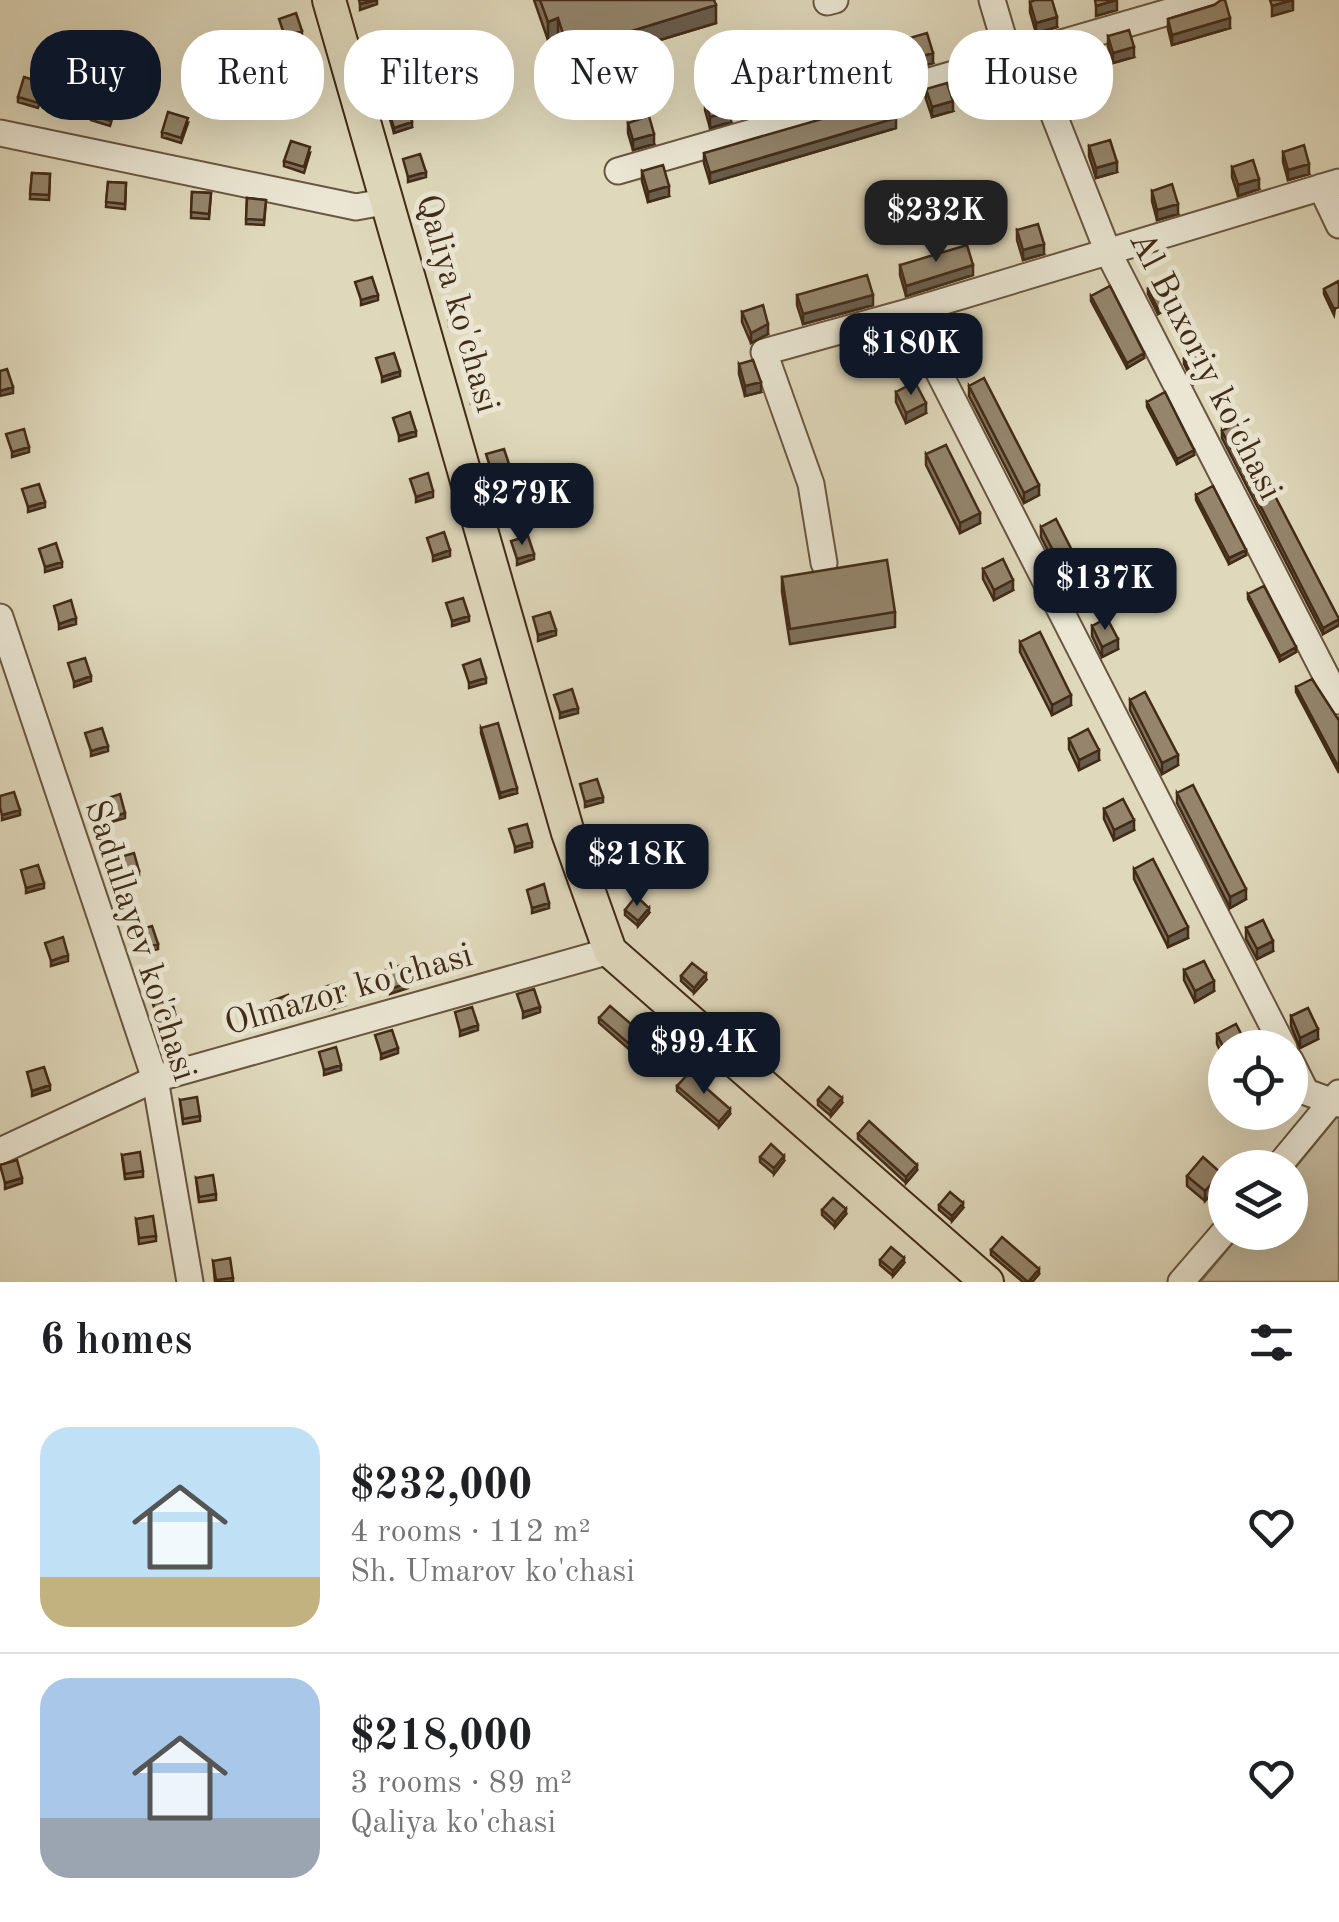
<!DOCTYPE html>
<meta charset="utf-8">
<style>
:root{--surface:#fff;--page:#f6f6f6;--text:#202124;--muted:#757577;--line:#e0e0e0;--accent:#111827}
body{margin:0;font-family:"Old Standard TT",serif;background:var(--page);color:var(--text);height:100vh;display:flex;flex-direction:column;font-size:38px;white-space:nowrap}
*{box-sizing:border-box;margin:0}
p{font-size:32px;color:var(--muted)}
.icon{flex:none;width:55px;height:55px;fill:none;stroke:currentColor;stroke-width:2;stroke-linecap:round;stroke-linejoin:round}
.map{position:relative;height:1282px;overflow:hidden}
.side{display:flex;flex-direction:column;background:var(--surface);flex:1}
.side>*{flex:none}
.banner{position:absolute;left:30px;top:30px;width:1280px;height:90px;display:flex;gap:20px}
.buttons{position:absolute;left:1208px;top:1030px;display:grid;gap:20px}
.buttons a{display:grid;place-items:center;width:100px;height:100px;border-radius:50%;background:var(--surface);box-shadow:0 10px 40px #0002;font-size:50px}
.price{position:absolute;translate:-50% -85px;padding:0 22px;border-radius:20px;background:var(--accent);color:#fff;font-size:32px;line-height:65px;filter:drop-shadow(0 2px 5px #0008)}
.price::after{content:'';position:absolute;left:50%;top:60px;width:30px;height:22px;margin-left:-15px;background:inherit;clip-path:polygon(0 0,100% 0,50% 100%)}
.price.selected{background:#222;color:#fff}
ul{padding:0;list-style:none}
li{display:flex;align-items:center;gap:30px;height:250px;padding:0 40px}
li+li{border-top:2px solid var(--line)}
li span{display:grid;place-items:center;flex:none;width:280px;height:200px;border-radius:30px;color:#555}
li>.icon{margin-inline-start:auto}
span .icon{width:120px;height:120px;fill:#fffc;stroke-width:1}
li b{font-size:42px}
h2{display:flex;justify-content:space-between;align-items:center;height:120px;padding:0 40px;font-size:42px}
.tag{padding:0 35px;border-radius:40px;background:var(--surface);box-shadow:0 10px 40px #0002;font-size:35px;line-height:90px}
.tag.selected{background:var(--accent);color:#fff}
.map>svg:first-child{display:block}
.green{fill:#c4bb9f;stroke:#83735b;stroke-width:2.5}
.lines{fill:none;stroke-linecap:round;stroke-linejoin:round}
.minor-casing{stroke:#695640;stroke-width:29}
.major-casing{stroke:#422b17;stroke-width:36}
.minor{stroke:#eae6d3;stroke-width:25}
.major{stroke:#dfd8bb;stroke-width:32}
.wall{fill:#7f725d;stroke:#422b17;stroke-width:2.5}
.shaded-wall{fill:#685d4c;stroke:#422b17;stroke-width:2.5}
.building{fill:#94856c;stroke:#422b17;stroke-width:2.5}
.labels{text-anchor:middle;stroke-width:10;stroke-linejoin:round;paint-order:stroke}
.street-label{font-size:35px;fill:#422b17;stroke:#eae6d3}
</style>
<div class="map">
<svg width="1339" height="1282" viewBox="0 0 1339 1282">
<rect width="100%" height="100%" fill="#dfd8bb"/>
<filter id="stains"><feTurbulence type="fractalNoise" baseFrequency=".002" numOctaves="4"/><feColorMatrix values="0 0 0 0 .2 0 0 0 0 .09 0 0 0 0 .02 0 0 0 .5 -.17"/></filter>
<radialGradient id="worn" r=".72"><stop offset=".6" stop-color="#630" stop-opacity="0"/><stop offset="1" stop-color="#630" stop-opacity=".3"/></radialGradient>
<path class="green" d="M1339,1114V1282H1200L1241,1233L1290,1232V1174Z"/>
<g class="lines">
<defs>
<path id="minor" d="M992,0L1009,57
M827,2L835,0
M1029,52L1108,252L1339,701
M0,133L356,207L389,201
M618,171L1210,0
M1321,187L1339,225
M908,312L1284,1048
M824,563L811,484L764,352L908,312L1339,182
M0,617L155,1079L190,1282
M1290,1060L1306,1092L1339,1104
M0,1151L155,1079L610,951
M1277,1168L1339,1093
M1181,1282L1225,1231"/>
<path id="major" d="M329,0L568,833L610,951L987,1282"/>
</defs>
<use href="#minor" class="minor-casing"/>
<use href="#major" class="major-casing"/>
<use href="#minor" class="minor"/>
<use href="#major" class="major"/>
</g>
<path class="wall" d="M534,0H714L716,23L630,49V58L572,80L558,36L548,40Z
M1030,2L1057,27L1036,33L1030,12Z
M1214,5L1230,28L1172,45L1168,29V19Z
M1108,36L1134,57L1113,63L1108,46Z
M906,39L933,63L912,69L906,49Z
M1055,52L1081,73L1060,79L1055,62Z
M849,56L876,80L855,86L849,66Z
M376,67L412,127L394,133L376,72Z
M790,74L816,97L795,103L790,84Z
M978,74L1004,96L984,102L978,84Z
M44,88L38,108L18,102V97Z
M926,89L953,111L932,117L926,99Z
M705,100L731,122L710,128L705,110Z
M116,106L110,126L91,120V115Z
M188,123L181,143L162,137V132Z
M628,123L654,144L633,150L628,133Z
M896,128L710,183L704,163V153Z
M1089,146L1117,172L1096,178L1089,156Z
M1283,152L1309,174L1288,180L1283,162Z
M310,153L304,173L284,166V161Z
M1232,167L1259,189L1238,196L1232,177Z
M642,171L669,196L648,202L642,181Z
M32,173L50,174L49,200L30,199Z
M108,182L126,183L125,209L106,207Z
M1152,191L1178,214L1157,220L1152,201Z
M192,192L211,193L209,219L191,218Z
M247,198L266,200L264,225L246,224Z
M1017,230L1044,254L1023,260L1017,240Z
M900,265L973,275L906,296L900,275Z
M1339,281L1334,315L1324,294V289Z
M1148,289L1173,306L1158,314L1148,294Z
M797,295L873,305L803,324L797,305Z
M1091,296L1144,358L1127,368L1091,301Z
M742,312L768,334L751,343L742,322Z
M941,332L967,355L952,362L941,342Z
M1184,359L1209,376L1194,384L1184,364Z
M739,364L761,392L745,396L739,374Z
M969,386L1039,495L1024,503L969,396Z
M896,392L926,413L906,423L896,402Z
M1147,402L1194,455L1177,464L1147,407Z
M1222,431L1339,625L1323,634L1222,438Z
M926,454L980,523L960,533L926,465Z
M1196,495L1246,555L1229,564L1196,500Z
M1041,527L1084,584L1069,592L1041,537Z
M983,569L1013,590L994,600L983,579Z
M782,577L895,612V627L790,644L782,592Z
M1248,594L1296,652L1280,661L1248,599Z
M1092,626L1118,649L1102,657L1092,636Z
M1020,642L1071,705L1052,715L1020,652Z
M1296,687L1338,719L1339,718V773L1296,692Z
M1130,700L1178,765L1162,774L1130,710Z
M481,728L517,793L500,798L481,733Z
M1069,739L1099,760L1079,770L1069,749Z
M1177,793L1246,899L1230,908L1177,803Z
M1104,809L1134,830L1114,840L1104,819Z
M1134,869L1188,938L1168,947L1134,879Z
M625,910L649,913L638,926L625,915Z
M1246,928L1273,951L1257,959L1246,939Z
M1184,970L1214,991L1195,1002L1184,980Z
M681,976L706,980L694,993L681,981Z
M1291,1016L1318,1039L1300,1048L1291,1026Z
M599,1018L659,1053L648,1066L599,1023Z
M742,1032L766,1036L755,1049L742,1037Z
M1217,1034L1247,1048H1225V1061L1217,1044Z
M677,1086L730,1114L719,1127L677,1091Z
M180,1100L200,1116V1121L183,1124Z
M818,1100L842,1103L831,1116L818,1105Z
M858,1134L917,1170L906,1183L858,1139Z
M122,1155L143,1171V1177L125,1179Z
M760,1157L784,1161L774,1174L760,1162Z
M1187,1176L1221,1183L1205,1201L1187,1186Z
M196,1178L216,1194V1200L199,1202Z
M939,1205L963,1208L952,1221L939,1210Z
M822,1210L846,1214L835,1227L822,1215Z
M136,1219L156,1236V1241L139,1244Z
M991,1250L1039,1274L1032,1282H1023L991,1255Z
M880,1260L904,1263L893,1276L880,1265Z
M213,1261L233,1278V1282H215Z"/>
<path class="shaded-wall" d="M377,0V4L360,10V4Z
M1117,0V10L1096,16V6Z
M1293,0V10L1272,16V6Z
M716,5V23L630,49V58L572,80V62L628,32Z
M1057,17V27L1036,33V23Z
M558,18V36L548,40V22Z
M1230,18V28L1172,45V35Z
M302,31V36L285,42V37Z
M1134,47V57L1113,63V53Z
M933,53V63L912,69V59Z
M1081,63V73L1060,79V69Z
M876,70V80L855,86V76Z
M1004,86V96L984,102V92Z
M816,87V97L795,103V93Z
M953,101V111L932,117V107Z
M731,111V122L710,128V117Z
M896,118V128L710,183V173Z
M412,122V127L394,133V128Z
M654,134V144L633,150V140Z
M1117,162V172L1096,178V168Z
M1309,164V174L1288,180V170Z
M426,172V177L408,182V177Z
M1259,179V189L1238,196V185Z
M669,186V196L648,202V192Z
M1178,204V214L1157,220V210Z
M444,236V242L427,247V242Z
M1044,244V254L1023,260V250Z
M973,265V275L906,296V286Z
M378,295V300L361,305V300Z
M873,295V305L803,324V314Z
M1173,301V306L1158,314V309Z
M466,315V320L449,326V320Z
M768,324V334L751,343V333Z
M967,345V355L952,362V352Z
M1144,353V358L1127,368V363Z
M400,371V376L382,382V377Z
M1209,371V376L1194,384V379Z
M761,382V392L745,396V386Z
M13,387V393L0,396V391Z
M488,393V398L471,403V398Z
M926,403V413L906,423V413Z
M416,431V436L399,441V436Z
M29,447V452L12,457V452Z
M1194,450V455L1177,464V459Z
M510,467V472L492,478V473Z
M1039,485V495L1024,503V493Z
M433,491V497L416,502V497Z
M45,502V507L28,512V507Z
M980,513V523L960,533V523Z
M450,550V556L433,561V556Z
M1246,550V555L1229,564V558Z
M534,554V559L517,565V559Z
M62,562V567L45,572V567Z
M1084,574V584L1069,592V582Z
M1013,580V590L994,600V590Z
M469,616V621L452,626V621Z
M76,618V624L59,629V624Z
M1339,619V625L1323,634V628Z
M556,630V635L538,641V635Z
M1118,639V649L1102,657V647Z
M1296,647V652L1280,661V656Z
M91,676V681L74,687V682Z
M486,678V683L469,688V683Z
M1071,695V705L1052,715V705Z
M578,708V713L560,718V713Z
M108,746V751L91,756V751Z
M1099,750V760L1079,770V760Z
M1178,755V765L1162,774V763Z
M517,788V793L500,798V793Z
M603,797V802L585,807V802Z
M20,810V815L2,820V815Z
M125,813V818L108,823V818Z
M1134,820V830L1114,840V830Z
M532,842V847L515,852V847Z
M620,857V862L602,867V862Z
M139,871V876L122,881V876Z
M44,883V888L26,893V888Z
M1246,889V899L1230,908V897Z
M549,903V908L532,913V908Z
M649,908V913L638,926V921Z
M1188,927V938L1168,947V937Z
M1273,941V951L1257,959V949Z
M158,944V949L140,954V949Z
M68,955V961L51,966V961Z
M706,974V980L694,993V988Z
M1214,981V991L1195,1002V991Z
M408,983V988L390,994V989Z
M346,1000V1005L329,1010V1005Z
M540,1007V1012L523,1018V1012Z
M293,1014V1019L276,1024V1019Z
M176,1017V1022L159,1028V1023Z
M478,1025V1030L460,1036V1031Z
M1318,1029V1039L1300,1048V1038Z
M766,1031V1036L755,1049V1044Z
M398,1048V1053L381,1059V1054Z
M659,1048V1053L648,1066V1060Z
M341,1065V1070L324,1075V1070Z
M50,1085V1090L32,1096V1091Z
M842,1098V1103L831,1116V1111Z
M730,1109V1114L719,1127V1122Z
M784,1156V1161L774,1174V1168Z
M917,1165V1170L906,1183V1177Z
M1221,1173V1183L1205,1201V1191Z
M22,1178V1183L5,1189V1183Z
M963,1203V1208L952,1221V1216Z
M846,1209V1214L835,1227V1222Z
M904,1258V1263L893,1276V1271Z
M1039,1269V1274L1032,1282H1028Z"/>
<path class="building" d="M359,0H375L360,4Z
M540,0H714L716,5L628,32L630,40L572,62L558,18L548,22Z
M1035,0H1052L1057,17L1036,23L1030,2Z
M1095,0H1116L1096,6Z
M1221,0H1225L1230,18L1172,35L1168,19L1214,5Z
M1270,0H1291L1272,6Z
M296,13L302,31L285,37L279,19Z
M1129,30L1134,47L1113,53L1108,36Z
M927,33L933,53L912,59L906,39Z
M1076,46L1081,63L1060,69L1055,52Z
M870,50L876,70L855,76L849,56Z
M394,61L412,122L394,128L376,67Z
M811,68L816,87L795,93L790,74Z
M999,68L1004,86L984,92L978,74Z
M24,77L44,83L38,103L18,97Z
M947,83L953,101L932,107L926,89Z
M726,94L731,111L710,117L705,100Z
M97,95L116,101L110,121L91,115Z
M891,99L896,118L710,173L704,153Z
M168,112L188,118L181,138L162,132Z
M649,116L654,134L633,140L628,123Z
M1110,140L1117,162L1096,168L1089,146Z
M291,141L310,147L304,167L284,161Z
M1304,145L1309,164L1288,170L1283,152Z
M420,154L426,172L408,177L403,159Z
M1253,160L1259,179L1238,185L1232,167Z
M663,165L669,186L648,192L642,171Z
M32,173L50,174L49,195L30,194Z
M108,182L126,183L125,204L106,202Z
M1172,184L1178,204L1157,210L1152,191Z
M192,192L211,193L209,214L191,212Z
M247,198L266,200L264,220L246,219Z
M438,218L444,236L427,242L421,224Z
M1038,224L1044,244L1023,250L1017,230Z
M967,245L973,265L906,286L900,265Z
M867,275L873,295L803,314L797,295Z
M372,277L378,295L361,300L355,282Z
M1162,281L1173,301L1158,309L1148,289Z
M1339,281V307L1334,309L1324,289Z
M1110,286L1144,353L1127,363L1091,296Z
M460,297L466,315L449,320L443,302Z
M763,305L768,324L751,333L742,312Z
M956,324L967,345L952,352L941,332Z
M1198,351L1209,371L1194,379L1184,359Z
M394,353L400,371L382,377L376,358Z
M753,360L761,382L745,386L739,364Z
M7,369L13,387L0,391V371Z
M483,375L488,393L471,398L466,380Z
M984,378L1039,485L1024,493L969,386Z
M915,382L926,403L906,413L896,392Z
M1165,392L1194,450L1177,459L1147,402Z
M410,412L416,431L399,436L393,418Z
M1237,423L1339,619L1323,628L1222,431Z
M24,429L29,447L12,452L6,434Z
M946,445L980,513L960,523L926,454Z
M504,449L510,467L492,473L486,454Z
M428,473L433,491L416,497L410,479Z
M39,484L45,502L28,507L22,489Z
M1213,486L1246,550L1229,558L1196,495Z
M1056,519L1084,574L1069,582L1041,527Z
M444,532L450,550L433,556L427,538Z
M528,536L534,554L517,559L511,541Z
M56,543L62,562L45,567L39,549Z
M1003,559L1013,580L994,590L983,569Z
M887,560L895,612L790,629L782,577Z
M1264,586L1296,647L1280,656L1248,594Z
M463,598L469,616L452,621L446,603Z
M71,600L76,618L59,624L54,606Z
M550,612L556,630L538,635L533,617Z
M1107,618L1118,639L1102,647L1092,626Z
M1040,632L1071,695L1052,705L1020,642Z
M85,658L91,676L74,682L68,663Z
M480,659L486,678L469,683L463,665Z
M1312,679L1338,719L1339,718V768L1296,687Z
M572,689L578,708L560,713L554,695Z
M1145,692L1178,755L1162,763L1130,700Z
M498,723L517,788L500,793L481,728Z
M102,728L108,746L91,751L85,733Z
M1088,729L1099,750L1079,760L1069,739Z
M597,779L603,797L585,802L580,784Z
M1193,785L1246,889L1230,897L1177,793Z
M14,792L20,810L2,815L0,807V796Z
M120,794L125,813L108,818L102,800Z
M1123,799L1134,820L1114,830L1104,809Z
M527,824L532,842L515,847L509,829Z
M614,839L620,857L602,862L597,844Z
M134,853L139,871L122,876L117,858Z
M1153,859L1188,927L1168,937L1134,869Z
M38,865L44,883L26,888L21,870Z
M544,884L549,903L532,908L527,890Z
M636,896L649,908L638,921L625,910Z
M1263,920L1273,941L1257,949L1246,928Z
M152,926L158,944L140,949L135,931Z
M63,937L68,955L51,961L45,943Z
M1204,961L1214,981L1195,991L1184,970Z
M692,963L706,974L694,988L681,976Z
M402,965L408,983L390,989L385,970Z
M341,982L346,1000L329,1005L324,987Z
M534,989L540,1007L523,1012L517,994Z
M288,995L293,1014L276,1019L271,1001Z
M171,999L176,1017L159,1023L153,1004Z
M610,1006L659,1048L648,1060L599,1018Z
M472,1007L478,1025L460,1031L455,1012Z
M1308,1008L1318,1029L1300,1038L1291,1016Z
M753,1020L766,1031L755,1044L742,1032Z
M1236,1024L1247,1045L1242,1048H1225V1051L1217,1034Z
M392,1030L398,1048L381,1054L375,1035Z
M336,1047L341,1065L324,1070L319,1052Z
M44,1067L50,1085L32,1091L27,1072Z
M689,1073L730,1109L719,1122L677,1086Z
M829,1087L842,1098L831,1111L818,1100Z
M197,1097L200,1116L183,1119L180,1100Z
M869,1121L917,1165L906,1177L858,1134Z
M771,1144L784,1156L774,1168L760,1157Z
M140,1152L143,1171L125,1174L122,1155Z
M1203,1157L1221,1173L1205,1191L1187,1176Z
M17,1160L22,1178L5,1183L0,1165Z
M213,1175L216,1194L199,1197L196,1178Z
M950,1192L963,1203L952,1216L939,1205Z
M833,1198L846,1209L835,1222L822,1210Z
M153,1216L156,1236L139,1238L136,1219Z
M1002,1237L1039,1269L1028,1282L991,1250Z
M891,1247L904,1258L893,1271L880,1260Z
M230,1258L233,1278L216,1280L213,1261Z"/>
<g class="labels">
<g class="street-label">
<text transform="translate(459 303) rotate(74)" y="12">Qaliya ko'chasi</text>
<text transform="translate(1207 365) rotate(63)" y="12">Al Buxoriy ko'chasi</text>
<text transform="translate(142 940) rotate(72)" y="12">Sadullayev ko'chasi</text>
<text transform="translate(348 988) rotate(-16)" y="12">Olmazor ko'chasi</text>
</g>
</g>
<rect width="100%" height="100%" filter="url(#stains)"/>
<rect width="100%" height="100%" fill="url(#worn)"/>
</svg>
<div class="buttons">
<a><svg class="icon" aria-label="locate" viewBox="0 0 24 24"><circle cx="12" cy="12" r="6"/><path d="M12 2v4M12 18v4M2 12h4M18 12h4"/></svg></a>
<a><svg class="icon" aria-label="layers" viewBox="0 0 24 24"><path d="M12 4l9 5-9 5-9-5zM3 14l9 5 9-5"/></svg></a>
</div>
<b class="price selected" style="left:936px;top:265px">$232K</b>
<b class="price" style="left:911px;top:398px">$180K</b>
<b class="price" style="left:522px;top:548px">$279K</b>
<b class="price" style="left:1105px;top:633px">$137K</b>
<b class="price" style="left:637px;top:909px">$218K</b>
<b class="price" style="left:704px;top:1097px">$99.4K</b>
<div class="banner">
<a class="tag selected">Buy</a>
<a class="tag">Rent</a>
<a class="tag">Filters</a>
<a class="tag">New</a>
<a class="tag">Apartment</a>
<a class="tag">House</a>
</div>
</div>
<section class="side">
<h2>6 homes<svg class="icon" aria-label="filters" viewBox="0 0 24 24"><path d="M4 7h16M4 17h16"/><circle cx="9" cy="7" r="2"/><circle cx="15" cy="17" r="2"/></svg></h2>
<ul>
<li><span style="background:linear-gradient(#bfe0f5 75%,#c2b280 0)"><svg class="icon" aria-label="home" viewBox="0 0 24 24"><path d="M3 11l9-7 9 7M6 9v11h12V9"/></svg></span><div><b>$232,000</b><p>4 rooms · 112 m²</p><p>Sh. Umarov ko'chasi</p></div><svg class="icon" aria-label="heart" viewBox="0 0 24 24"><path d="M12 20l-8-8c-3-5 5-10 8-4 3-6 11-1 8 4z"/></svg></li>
<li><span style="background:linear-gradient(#a9c7e8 70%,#9aa5b1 0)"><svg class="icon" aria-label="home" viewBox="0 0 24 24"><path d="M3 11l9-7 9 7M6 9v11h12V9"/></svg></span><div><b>$218,000</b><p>3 rooms · 89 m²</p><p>Qaliya ko'chasi</p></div><svg class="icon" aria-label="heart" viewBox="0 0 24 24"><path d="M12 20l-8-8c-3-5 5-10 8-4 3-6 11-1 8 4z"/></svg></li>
</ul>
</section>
